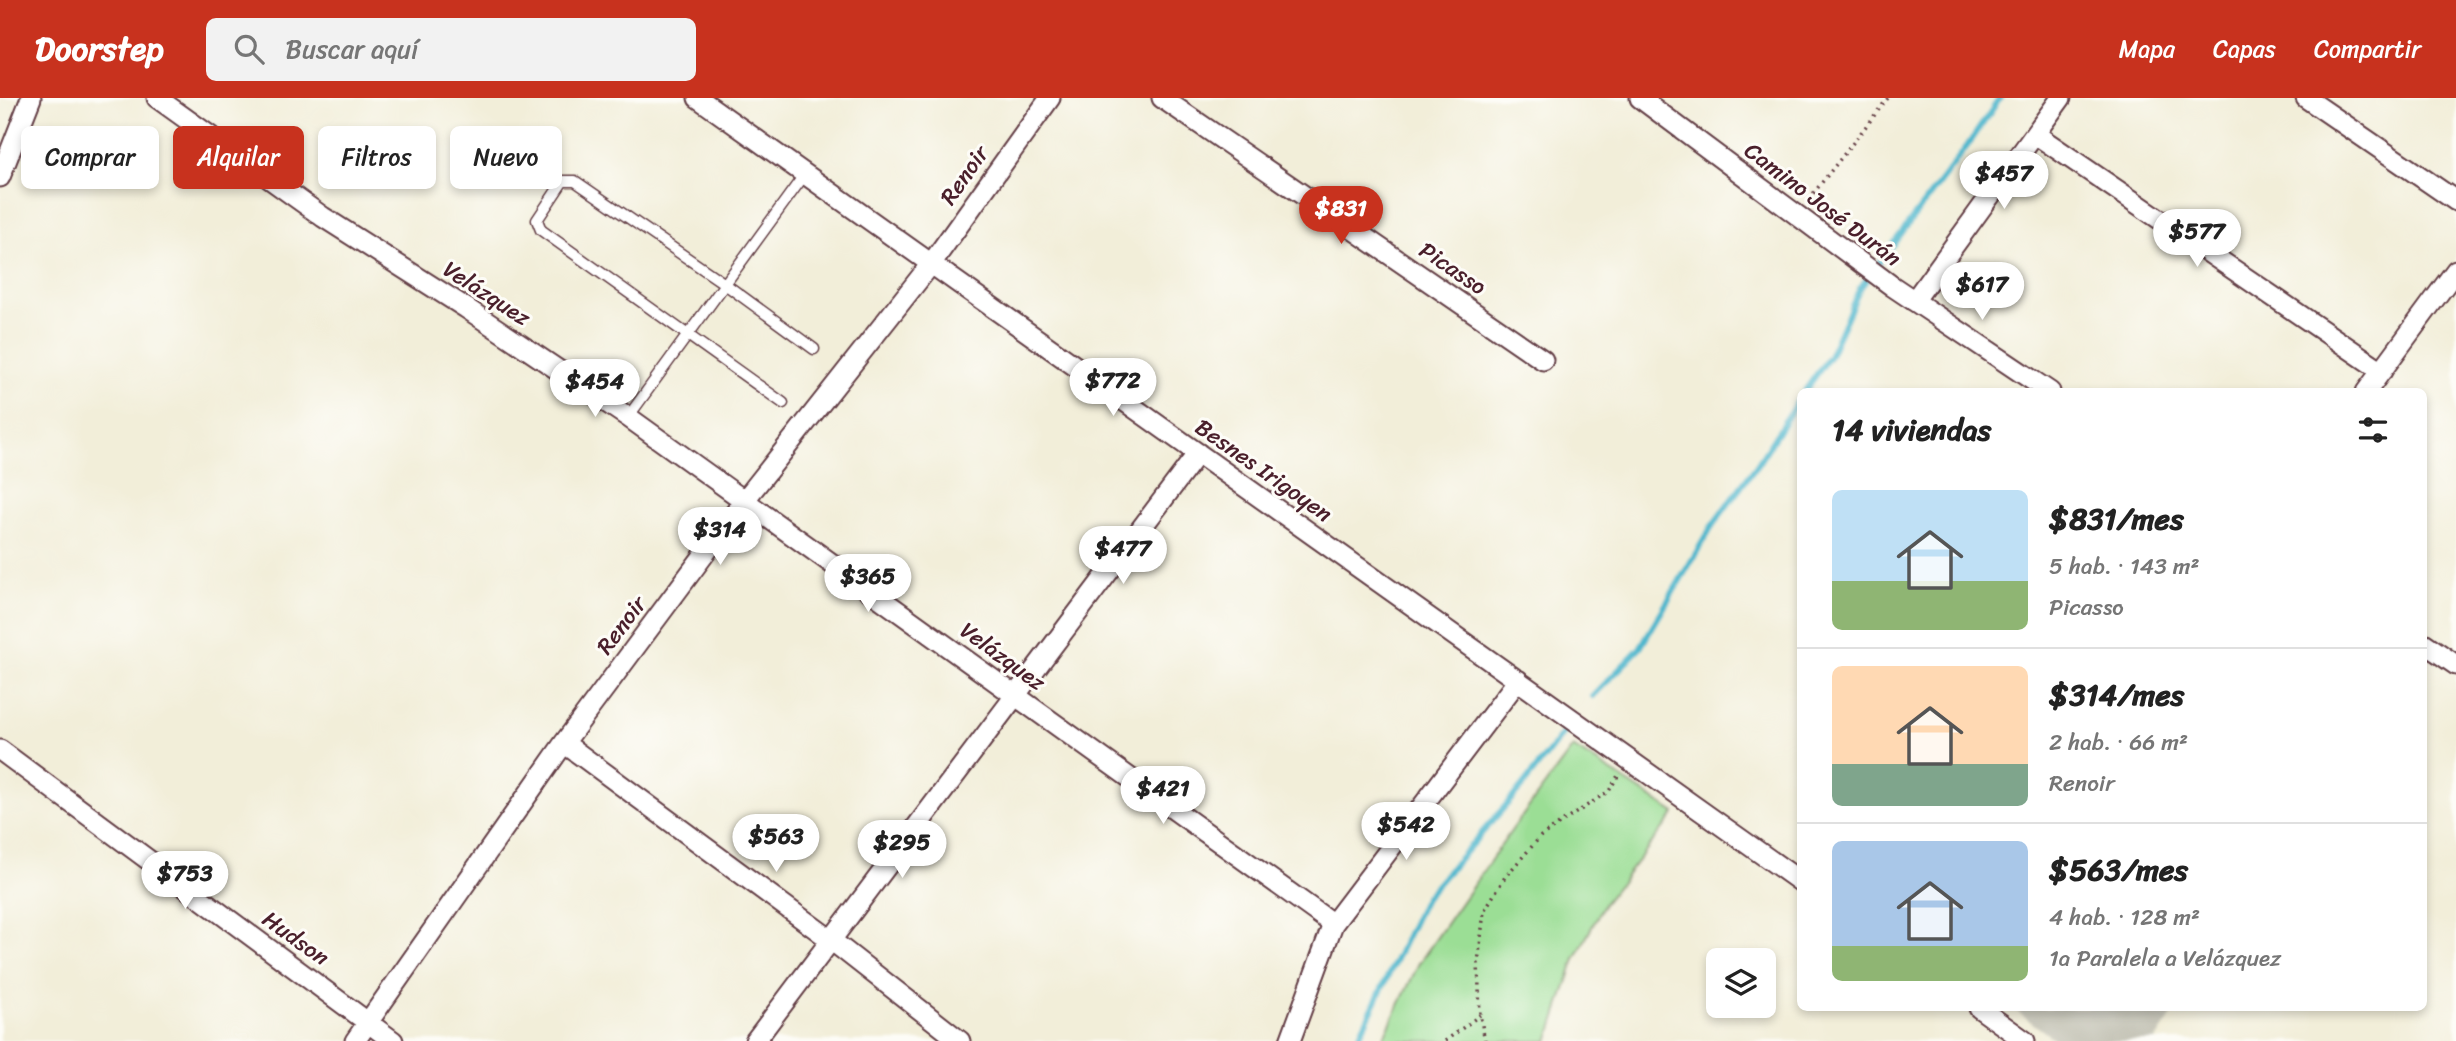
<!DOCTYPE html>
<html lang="es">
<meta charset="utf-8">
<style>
:root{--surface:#fff;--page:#f2f2f2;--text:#222;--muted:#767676;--line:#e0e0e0;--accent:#c8321e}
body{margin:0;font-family:Sriracha,sans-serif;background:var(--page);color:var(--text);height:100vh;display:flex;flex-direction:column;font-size:26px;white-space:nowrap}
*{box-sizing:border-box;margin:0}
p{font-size:23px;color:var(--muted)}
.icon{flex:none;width:38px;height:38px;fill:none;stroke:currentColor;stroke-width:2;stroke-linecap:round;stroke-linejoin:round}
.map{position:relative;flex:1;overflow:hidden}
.details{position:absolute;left:1797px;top:290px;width:630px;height:623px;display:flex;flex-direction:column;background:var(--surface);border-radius:10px;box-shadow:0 4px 10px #0003}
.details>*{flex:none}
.top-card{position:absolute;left:21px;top:28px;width:665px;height:63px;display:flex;gap:14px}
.tools{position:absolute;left:1706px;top:850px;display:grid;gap:14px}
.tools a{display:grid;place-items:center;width:70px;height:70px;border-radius:10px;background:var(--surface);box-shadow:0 4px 10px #0003;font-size:35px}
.price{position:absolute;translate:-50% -60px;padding:0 16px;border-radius:24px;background:#fff;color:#222;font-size:23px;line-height:46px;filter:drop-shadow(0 2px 4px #0008)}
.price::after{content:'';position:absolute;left:50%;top:42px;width:21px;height:16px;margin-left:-10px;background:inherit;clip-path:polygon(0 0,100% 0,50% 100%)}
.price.selected{background:var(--accent);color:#fff}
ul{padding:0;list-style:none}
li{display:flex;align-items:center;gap:21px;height:175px;padding:0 35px}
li+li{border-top:2px solid var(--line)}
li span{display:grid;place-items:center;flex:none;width:196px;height:140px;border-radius:10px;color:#555}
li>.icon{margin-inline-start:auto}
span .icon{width:84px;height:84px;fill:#fffc;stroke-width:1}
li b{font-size:30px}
h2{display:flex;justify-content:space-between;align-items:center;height:84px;padding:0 35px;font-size:30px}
.pill{padding:0 24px;border-radius:10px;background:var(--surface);box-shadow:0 4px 10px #0003;font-size:24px;line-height:63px}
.pill.selected{background:var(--accent);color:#fff}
header{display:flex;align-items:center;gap:42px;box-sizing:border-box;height:98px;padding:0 35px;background:var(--accent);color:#fff}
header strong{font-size:33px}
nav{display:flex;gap:38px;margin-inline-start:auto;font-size:24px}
.search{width:490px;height:63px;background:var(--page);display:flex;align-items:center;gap:18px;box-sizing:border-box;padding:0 24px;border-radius:10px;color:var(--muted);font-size:26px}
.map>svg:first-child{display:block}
.industrial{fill:#c6c5b8}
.green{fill:#9bde95;stroke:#727e60;stroke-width:2}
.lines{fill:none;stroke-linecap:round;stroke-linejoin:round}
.stream{stroke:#4fb7cd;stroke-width:6}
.service-casing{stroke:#633e45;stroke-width:13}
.minor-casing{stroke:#633e45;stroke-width:23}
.path{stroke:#633e45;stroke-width:3.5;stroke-dasharray:2 5;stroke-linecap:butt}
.service{stroke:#fff;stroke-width:10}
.minor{stroke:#fff;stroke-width:19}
.labels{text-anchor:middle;stroke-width:6;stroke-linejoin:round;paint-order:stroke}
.street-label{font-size:23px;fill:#4a1f2b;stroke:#fdfcf7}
</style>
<header>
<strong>Doorstep</strong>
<div class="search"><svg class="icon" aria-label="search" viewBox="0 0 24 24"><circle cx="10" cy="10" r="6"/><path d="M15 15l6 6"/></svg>Buscar aquí</div>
<nav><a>Mapa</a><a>Capas</a><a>Compartir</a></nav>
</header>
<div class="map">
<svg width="2456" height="943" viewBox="0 0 2456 943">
<rect width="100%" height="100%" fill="#fdfcf7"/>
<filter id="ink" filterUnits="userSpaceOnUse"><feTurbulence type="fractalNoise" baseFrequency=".0143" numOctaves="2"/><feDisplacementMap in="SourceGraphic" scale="14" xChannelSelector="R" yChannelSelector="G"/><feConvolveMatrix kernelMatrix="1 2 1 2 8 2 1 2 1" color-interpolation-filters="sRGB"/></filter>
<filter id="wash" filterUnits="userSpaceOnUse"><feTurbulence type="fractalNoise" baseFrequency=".00686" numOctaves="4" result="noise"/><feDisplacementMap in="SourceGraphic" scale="28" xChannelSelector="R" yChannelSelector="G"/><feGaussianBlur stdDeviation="1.57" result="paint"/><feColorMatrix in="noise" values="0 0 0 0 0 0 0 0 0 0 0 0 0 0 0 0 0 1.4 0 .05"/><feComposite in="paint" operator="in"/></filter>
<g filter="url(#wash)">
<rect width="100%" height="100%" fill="#f2eed9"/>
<path class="industrial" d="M2012,910H2177L2155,943H2057Z"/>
<path class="green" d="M1573,649L1675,715L1604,806L1575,861L1548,943H1382L1419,865L1514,729Z"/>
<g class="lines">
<path class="stream" d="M1804,294L1829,259L1860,190L1968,47L2000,0
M1593,598L1640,550L1712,428L1757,367L1801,298
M1357,943L1425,800L1521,690L1568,629"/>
</g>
</g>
<g filter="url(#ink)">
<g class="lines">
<defs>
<path id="service" d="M783,305L541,132L537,122L563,83H575L725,186L814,251
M628,319L805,76"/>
<path id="minor" d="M157,0L323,119L466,210L628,319L1333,826
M698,0L1801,784
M1162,0L1543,262
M1640,0L1892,188L2050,294
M2306,0L2456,103
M2035,36L2382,273
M0,79L31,0
M1914,203L2061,0
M2366,294L2456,172
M2424,545L2456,567
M564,645L831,842L960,943
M0,652L393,943
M1979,910L2025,943
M355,943L564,645L744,403L931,166L1050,0
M755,943L1198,355
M1290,943L1333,826L1518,582"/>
</defs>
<use href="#service" class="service-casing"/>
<use href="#minor" class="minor-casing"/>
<path class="path" d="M1809,101L1888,0
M1445,943L1480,917
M1485,943L1480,917L1478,865L1484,813L1505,779L1541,738L1609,693L1619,676"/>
<use href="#service" class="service"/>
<use href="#minor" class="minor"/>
</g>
</g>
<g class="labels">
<g class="street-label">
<text transform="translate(964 77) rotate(-55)" y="8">Renoir</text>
<text transform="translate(1823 106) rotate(37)" y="8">Camino José Durán</text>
<text transform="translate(1453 170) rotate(34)" y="8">Picasso</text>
<text transform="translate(487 195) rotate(33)" y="8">Velázquez</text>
<text transform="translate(1264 372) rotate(35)" y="8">Besnes Irigoyen</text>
<text transform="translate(621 527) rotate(-53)" y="8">Renoir</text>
<text transform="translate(1003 558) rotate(36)" y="8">Velázquez</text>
<text transform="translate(296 840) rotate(36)" y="8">Hudson</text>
</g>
</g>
</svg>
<div class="tools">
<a><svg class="icon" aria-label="layers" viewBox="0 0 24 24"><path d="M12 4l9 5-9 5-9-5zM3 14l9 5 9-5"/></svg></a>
</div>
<b class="price" style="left:2004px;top:113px">$457</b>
<b class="price selected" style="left:1341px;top:148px">$831</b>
<b class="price" style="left:2197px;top:171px">$577</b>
<b class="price" style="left:1982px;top:224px">$617</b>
<b class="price" style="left:1113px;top:320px">$772</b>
<b class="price" style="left:595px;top:321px">$454</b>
<b class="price" style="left:720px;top:469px">$314</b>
<b class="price" style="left:1123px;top:488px">$477</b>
<b class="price" style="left:868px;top:516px">$365</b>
<b class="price" style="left:1163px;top:728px">$421</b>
<b class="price" style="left:1406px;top:764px">$542</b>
<b class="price" style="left:776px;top:776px">$563</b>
<b class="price" style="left:902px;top:782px">$295</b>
<b class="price" style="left:185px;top:813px">$753</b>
<div class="top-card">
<a class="pill">Comprar</a>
<a class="pill selected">Alquilar</a>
<a class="pill">Filtros</a>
<a class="pill">Nuevo</a>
</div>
<section class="details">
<h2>14 viviendas<svg class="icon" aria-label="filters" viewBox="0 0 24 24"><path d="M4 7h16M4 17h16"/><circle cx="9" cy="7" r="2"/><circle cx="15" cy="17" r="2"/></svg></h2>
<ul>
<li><span style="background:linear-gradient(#bfe0f5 65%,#8fb573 0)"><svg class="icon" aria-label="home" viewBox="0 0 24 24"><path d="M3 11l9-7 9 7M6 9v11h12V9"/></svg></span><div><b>$831/mes</b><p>5 hab. · 143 m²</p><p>Picasso</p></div></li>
<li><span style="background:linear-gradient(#ffd9b3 70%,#7fa58c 0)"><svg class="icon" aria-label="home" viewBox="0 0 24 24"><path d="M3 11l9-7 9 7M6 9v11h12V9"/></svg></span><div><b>$314/mes</b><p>2 hab. · 66 m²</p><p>Renoir</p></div></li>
<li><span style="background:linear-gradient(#a9c7e8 75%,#8fb573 0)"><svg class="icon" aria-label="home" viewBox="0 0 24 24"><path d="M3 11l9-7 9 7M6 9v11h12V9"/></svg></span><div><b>$563/mes</b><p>4 hab. · 128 m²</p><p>1a Paralela a Velázquez</p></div></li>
</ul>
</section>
</div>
